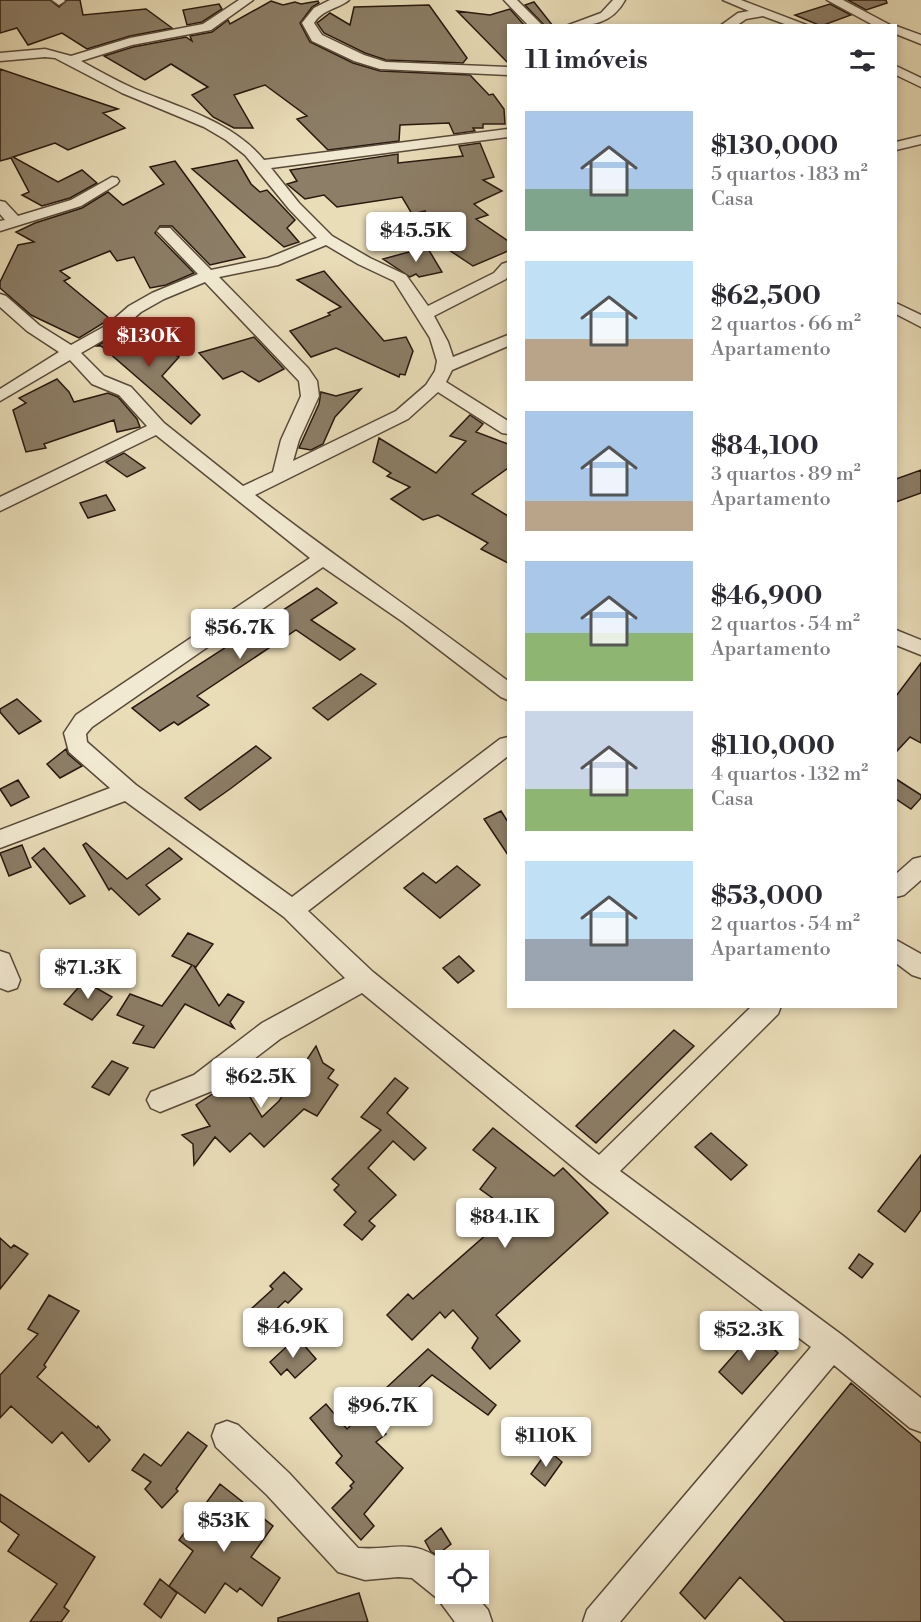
<!DOCTYPE html>
<html lang="pt">
<meta charset="utf-8">
<style>
:root{--surface:#fff;--page:#f2f2f3;--text:#2b2b33;--muted:#7c7c81;--accent:#8f2418}
body{margin:0;font-family:"Libre Bodoni",serif;background:var(--page);color:var(--text);height:100vh;display:flex;flex-direction:column;font-size:22px;white-space:nowrap}
*{box-sizing:border-box;margin:0}
p{font-size:20px;color:var(--muted)}
.icon{flex:none;width:33px;height:33px;fill:none;stroke:currentColor;stroke-width:2;stroke-linecap:round;stroke-linejoin:round}
.map{position:relative;flex:1;overflow:hidden}
.sheet{position:absolute;left:507px;top:24px;width:390px;height:984px;display:flex;flex-direction:column;background:var(--surface);border-radius:0px;box-shadow:0 3px 9px #0003}
.sheet>*{flex:none}
.fabs{position:absolute;left:435px;top:1550px;display:grid;gap:12px}
.fabs a{display:grid;place-items:center;width:54px;height:54px;border-radius:0px;background:var(--surface);box-shadow:0 3px 9px #0003;font-size:30px}
.price{position:absolute;translate:-50% -51px;padding:0 14px;border-radius:6px;background:#fff;color:#222;font-size:20px;line-height:39px;filter:drop-shadow(0 2px 3px #0008)}
.price::after{content:'';position:absolute;left:50%;top:36px;width:18px;height:14px;margin-left:-9px;background:inherit;clip-path:polygon(0 0,100% 0,50% 100%)}
.price.on{background:var(--accent);color:#fff}
ul{padding:0;list-style:none}
li{display:flex;align-items:center;gap:18px;height:150px;padding:0 18px}
li span{display:grid;place-items:center;flex:none;width:168px;height:120px;border-radius:0px;color:#555}
li>.icon{margin-inline-start:auto}
span .icon{width:72px;height:72px;fill:#fffc;stroke-width:1}
li b{font-size:26px}
h2{display:flex;justify-content:space-between;align-items:center;height:72px;padding:0 18px;font-size:26px}
.map>svg:first-child{display:block}
.building{fill:#8c7e67;stroke:#28180f;stroke-width:1.5}
.lines{fill:none;stroke-linecap:round;stroke-linejoin:round}
.minor-casing{stroke:#584939;stroke-width:3}
.minor{fill:#f1e9d1;fill-rule:evenodd}
</style>
<div class="map">
<svg width="921" height="1622" viewBox="0 0 921 1622">
<rect width="100%" height="100%" fill="#e9ddb8"/>
<filter id="stains"><feTurbulence type="fractalNoise" baseFrequency=".00333" numOctaves="4"/><feColorMatrix values="0 0 0 0 .2 0 0 0 0 .09 0 0 0 0 .02 0 0 0 .5 -.17"/></filter>
<radialGradient id="worn" r=".72"><stop offset=".6" stop-color="#630" stop-opacity="0"/><stop offset="1" stop-color="#630" stop-opacity=".3"/></radialGradient>
<path class="building" d="M0,0H50L59,7L67,0H80L83,15L146,9L172,28L130,36L87,49L62,33L28,45L17,28L0,33Z
M848,0H886L887,3L866,10Z
M271,1L283,5L295,2L301,4L318,1L319,3L312,7L300,23L310,42L353,63L380,71L470,75L489,95L493,94L504,109L505,124H483V128H473L475,131L454,134L449,123L400,125L399,141L328,150L297,119L307,116L265,85L234,95L253,128H234L213,117L192,95L208,87L171,64L145,80L104,56L133,47L186,37L192,41L190,36L212,32L228,20L230,24Z
M534,2L553,26H545L525,5Z
M219,4L222,9L202,22L187,25L183,10Z
M830,4L851,15L821,26L795,15Z
M429,5L467,58L463,63L386,60L365,53L324,33L317,23L330,13L350,25L354,7Z
M510,9L525,26H508V63L457,11L490,15Z
M0,69L118,109L103,113L125,128L68,150L55,143L13,157L58,182L82,170L97,183L70,198L42,206L22,195L29,192L11,158L0,161Z
M480,143L494,177L483,180L502,191L474,204L488,215L476,219L508,241V251L473,266L434,240L425,211L412,214L402,197L337,207L324,195L305,199L287,184L297,181L290,170L398,154V163L463,156L459,146Z
M237,160L251,184L260,192L267,190L295,220L287,228L299,242L284,247L192,169Z
M175,161L245,257L210,265L172,226H160L155,233L194,273L166,285L150,288L134,257L117,261L110,251L60,271L70,278L64,281L110,319L79,338L31,315L0,288V282L18,245L34,242L16,232L35,223L82,208L108,192L123,205L164,184L150,167Z
M427,247L442,272L419,277L416,274L410,277L383,259Z
M324,271L384,341L406,337L413,351L405,375L400,374L399,377L336,348L311,357L290,331L330,315L328,313L341,307L297,280Z
M124,329L140,342L146,338L179,357L162,376L200,415L191,424L101,346H97Z
M254,337L284,369L259,382L242,371L223,379L199,353Z
M57,379L69,392L74,402L108,393L118,397L137,419L140,427L117,432L114,420L44,444L46,448L26,452L13,410L26,403L19,398Z
M361,389L335,417L323,444L311,450L299,448L319,404L321,392L336,396Z
M470,415L483,424L476,432L508,444V468L472,494L508,516V563L481,549L488,543L438,515L423,520L391,499L410,487L387,476L391,473L373,462L379,438L436,473L466,441L450,436Z
M124,453L145,468L127,477L106,462Z
M921,470V493L896,502V479Z
M106,495L115,510L88,518L80,503Z
M317,588L337,603L311,620L355,649L340,660L296,630L197,696L209,705L178,725L174,722L160,731L132,708Z
M921,663V743L910,737L896,752V696Z
M361,674L376,684L328,720L313,708Z
M17,699L41,721L19,734L0,712V709Z
M256,746L271,758L230,789L200,810L185,798Z
M66,749L68,754L82,766L60,778L47,764Z
M896,779L921,795V798L911,809L896,799Z
M18,780L29,797L11,806L0,789Z
M501,811L508,822V855L484,819Z
M86,843L127,879L169,848L182,859L146,885L160,899L139,915L111,888L109,890L83,845Z
M22,845L31,867L9,876L0,853Z
M44,848L77,886L85,896L70,904L32,858Z
M457,866L480,885L440,918L404,888L423,873L436,883Z
M188,933L213,944L196,967L194,966L219,1006L228,994L244,1002L230,1022L234,1028L185,1004L154,1048L133,1043L144,1026L117,1015L130,994L162,1006L192,965L172,956Z
M459,956L474,971L458,983L443,968Z
M84,981L112,997L92,1020L64,1004Z
M674,1030L694,1046L596,1143L576,1126Z
M316,1046L323,1063L334,1070L328,1078L338,1085L317,1116L304,1109L264,1147L250,1133L230,1152L215,1137L194,1165L193,1144L182,1135L210,1126L196,1105L238,1077L262,1117L279,1101Z
M112,1061L128,1068L109,1095L92,1087Z
M395,1078L408,1088L387,1113L426,1148L414,1160L393,1141L368,1168L396,1195L369,1221L375,1226L362,1240L344,1225L356,1212L334,1190L339,1185L332,1179L381,1130L361,1117Z
M493,1128L554,1176L563,1168L608,1213L496,1315L520,1341L490,1369L472,1348L478,1338L453,1310L445,1318L440,1312L412,1340L387,1315L408,1294L413,1299L512,1212L480,1189L496,1168L473,1150Z
M711,1133L747,1165L731,1180L695,1147Z
M921,1155V1210L905,1232L878,1211Z
M0,1238L11,1248L14,1245L28,1254L0,1289Z
M859,1254L873,1264L862,1278L849,1268Z
M284,1272L302,1289L288,1303L285,1301L263,1322L251,1309L273,1289L270,1286Z
M49,1295L79,1311L44,1365L46,1367L37,1377L97,1428L98,1426L110,1440L89,1462L62,1432L52,1443L11,1406L0,1418V1375L38,1334L28,1329Z
M755,1331L778,1353L742,1394L719,1372Z
M297,1337L316,1359L295,1378L287,1369L281,1375L270,1362Z
M428,1349L496,1405L488,1415L432,1375L378,1425L386,1434L376,1442L403,1468L364,1514L374,1526L361,1540L332,1508L352,1488L350,1486L354,1482L336,1463L342,1456L310,1418L326,1404L347,1429L388,1391L386,1388Z
M851,1383L921,1443V1622H785L740,1577L705,1619L680,1593Z
M188,1432L207,1446L176,1489L178,1491L162,1508L145,1489L151,1482L132,1470L144,1454L161,1466Z
M548,1450L562,1462L545,1486L531,1474Z
M220,1484L273,1526L251,1557L280,1578L262,1606L240,1588L237,1592L225,1583L205,1613L169,1586L193,1551L179,1540Z
M0,1494L95,1557L64,1607L69,1611L61,1622H30L57,1584L8,1551L19,1535L0,1521Z
M441,1528L451,1544L437,1555L431,1552L425,1541Z
M160,1579L177,1593L161,1618L144,1604Z
M359,1593L368,1622H278V1618Z"/>
<g class="lines">
<defs>
<path id="minor" d="M52,0H64L65,1L59,5Z
M239,0H253L211,30L132,45L81,61C99,71 117,81 135,89C180,108 232,121 264,160L508,129V137L271,168L299,203L332,236L370,258L406,275L428,306L494,273L502,264L508,262V276L506,279L434,316L448,342L453,357L508,335V346L452,370L446,382L508,421V434L502,433L438,392L408,419L255,495C338,559 425,618 508,681V700L501,697L403,622L323,567L92,727L86,734L87,742L136,785L292,897L500,739L508,737V756L308,911L373,972L599,1155L752,1006H781L778,1014L620,1171L842,1335L921,1398V1432L910,1428L834,1365L620,1622H583L587,1610L811,1347L590,1181L362,993L280,1039L212,1091L160,1112L151,1108L147,1100L151,1092L194,1075L262,1023L345,978L284,917L125,801L0,848V830L110,788L69,752L64,733L76,715L310,558L156,435L0,511V497L147,426L119,395L92,384L70,360L0,401V389L59,352L27,331L0,307V294L6,296L39,325L71,345L107,325L129,306L152,293L198,274L160,234L157,231L160,228H170L211,270L268,258L317,238L289,209L245,155L226,140L204,127L122,93L55,58L45,57L0,61V53L45,49L71,56L130,38L203,24ZM326,245L358,264L394,281L430,338L437,361L435,371L426,385L396,411L293,461L299,440L319,396L317,381L308,368L219,277L278,265ZM205,282L299,381L301,396L281,440L273,472L243,486L164,423L131,387L104,376L81,353L119,331L141,312L164,299Z
M330,0H349C338,9 323,9 314,23L322,35L364,55L386,62L508,67V75L380,69L354,61L312,41L302,23L314,8Z
M504,0H517L543,26H529Z
M613,0H625C612,24 591,26 566,26L601,13Z
M723,0H741L809,26H790L763,16L746,19L736,26H720L738,13L749,11Z
M827,0H843L892,26H875Z
M896,26L921,35V44L896,34Z
M896,66L921,78V87L896,75Z
M921,136V144L896,150V142Z
M112,177L117,178L119,181L117,184L81,206L0,231V221L5,220L0,214V201L5,202L18,216L71,200Z
M896,303L921,315V327L896,314Z
M896,630L921,640V655L896,645Z
M921,857V880L904,895L896,897V874L913,859Z
M896,940L921,954V978L912,975L896,963Z
M0,951L9,954L20,980L17,988L8,991L0,988Z
M227,1421L238,1425L289,1473L358,1548C395,1551 412,1536 446,1564V1593H473L488,1610L492,1622H455L438,1599L412,1578L398,1577L365,1580L338,1572L267,1495L216,1447L212,1436L216,1425Z"/>
</defs>
<use href="#minor" class="minor-casing"/>
<use href="#minor" class="minor"/>
</g>
<rect width="100%" height="100%" filter="url(#stains)"/>
<rect width="100%" height="100%" fill="url(#worn)"/>
</svg>
<div class="fabs">
<a><svg class="icon" aria-label="locate" viewBox="0 0 24 24"><circle cx="12" cy="12" r="6"/><path d="M12 2v4M12 18v4M2 12h4M18 12h4"/></svg></a>
</div>
<b class="price" style="left:416px;top:263px">$45.5K</b>
<b class="price on" style="left:149px;top:368px">$130K</b>
<b class="price" style="left:240px;top:660px">$56.7K</b>
<b class="price" style="left:88px;top:1000px">$71.3K</b>
<b class="price" style="left:261px;top:1109px">$62.5K</b>
<b class="price" style="left:505px;top:1249px">$84.1K</b>
<b class="price" style="left:293px;top:1359px">$46.9K</b>
<b class="price" style="left:749px;top:1362px">$52.3K</b>
<b class="price" style="left:383px;top:1438px">$96.7K</b>
<b class="price" style="left:546px;top:1468px">$110K</b>
<b class="price" style="left:224px;top:1553px">$53K</b>
<section class="sheet">
<h2>11 imóveis<svg class="icon" aria-label="filters" viewBox="0 0 24 24"><path d="M4 7h16M4 17h16"/><circle cx="9" cy="7" r="2"/><circle cx="15" cy="17" r="2"/></svg></h2>
<ul>
<li><span style="background:linear-gradient(#a9c7e8 65%,#7fa58c 0)"><svg class="icon" aria-label="home" viewBox="0 0 24 24"><path d="M3 11l9-7 9 7M6 9v11h12V9"/></svg></span><div><b>$130,000</b><p>5 quartos · 183 m²</p><p>Casa</p></div></li>
<li><span style="background:linear-gradient(#bfe0f5 65%,#b9a48a 0)"><svg class="icon" aria-label="home" viewBox="0 0 24 24"><path d="M3 11l9-7 9 7M6 9v11h12V9"/></svg></span><div><b>$62,500</b><p>2 quartos · 66 m²</p><p>Apartamento</p></div></li>
<li><span style="background:linear-gradient(#a9c7e8 75%,#b9a48a 0)"><svg class="icon" aria-label="home" viewBox="0 0 24 24"><path d="M3 11l9-7 9 7M6 9v11h12V9"/></svg></span><div><b>$84,100</b><p>3 quartos · 89 m²</p><p>Apartamento</p></div></li>
<li><span style="background:linear-gradient(#a9c7e8 60%,#8fb573 0)"><svg class="icon" aria-label="home" viewBox="0 0 24 24"><path d="M3 11l9-7 9 7M6 9v11h12V9"/></svg></span><div><b>$46,900</b><p>2 quartos · 54 m²</p><p>Apartamento</p></div></li>
<li><span style="background:linear-gradient(#c9d6e8 65%,#8fb573 0)"><svg class="icon" aria-label="home" viewBox="0 0 24 24"><path d="M3 11l9-7 9 7M6 9v11h12V9"/></svg></span><div><b>$110,000</b><p>4 quartos · 132 m²</p><p>Casa</p></div></li>
<li><span style="background:linear-gradient(#bfe0f5 65%,#9aa5b1 0)"><svg class="icon" aria-label="home" viewBox="0 0 24 24"><path d="M3 11l9-7 9 7M6 9v11h12V9"/></svg></span><div><b>$53,000</b><p>2 quartos · 54 m²</p><p>Apartamento</p></div></li>
</ul>
</section>
</div>
